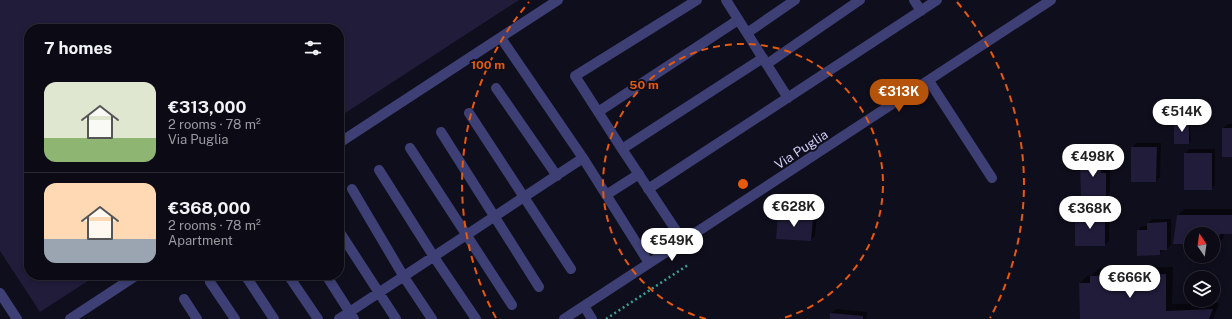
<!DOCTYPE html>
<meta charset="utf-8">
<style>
:root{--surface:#0b0a15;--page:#191822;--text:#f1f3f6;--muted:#9a9aa0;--line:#2b2b34;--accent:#b45309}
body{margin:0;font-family:"Public Sans",sans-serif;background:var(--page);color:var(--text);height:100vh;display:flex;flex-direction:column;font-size:15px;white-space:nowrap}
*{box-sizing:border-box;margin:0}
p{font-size:13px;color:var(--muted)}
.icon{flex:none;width:22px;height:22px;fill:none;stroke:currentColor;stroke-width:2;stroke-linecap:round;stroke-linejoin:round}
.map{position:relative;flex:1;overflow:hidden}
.drawer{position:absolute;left:24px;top:24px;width:320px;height:256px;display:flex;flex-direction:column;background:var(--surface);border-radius:16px;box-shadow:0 2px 6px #0003,0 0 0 1px var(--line)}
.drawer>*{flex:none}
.needle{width:26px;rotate:347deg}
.tools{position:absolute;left:1184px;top:227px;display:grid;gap:8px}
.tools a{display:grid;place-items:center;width:36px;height:36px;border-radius:50%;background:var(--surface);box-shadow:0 2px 6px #0003,0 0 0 1px var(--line);font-size:20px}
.price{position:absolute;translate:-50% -34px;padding:0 9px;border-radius:14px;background:#fff;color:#222;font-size:13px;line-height:26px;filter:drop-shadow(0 1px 2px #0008)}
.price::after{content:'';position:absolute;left:50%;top:24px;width:12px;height:9px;margin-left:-6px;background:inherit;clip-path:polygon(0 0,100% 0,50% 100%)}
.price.selected{background:var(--accent);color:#fff}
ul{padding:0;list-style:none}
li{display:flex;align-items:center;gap:12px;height:100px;padding:0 20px}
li+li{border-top:1px solid var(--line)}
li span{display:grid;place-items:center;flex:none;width:112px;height:80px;border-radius:12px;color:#555}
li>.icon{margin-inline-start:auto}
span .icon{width:48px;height:48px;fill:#fffc;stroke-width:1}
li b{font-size:17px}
h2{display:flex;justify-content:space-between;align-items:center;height:48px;padding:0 20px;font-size:17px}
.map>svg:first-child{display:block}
.shadow{fill:#0007}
.building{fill:#201c3a}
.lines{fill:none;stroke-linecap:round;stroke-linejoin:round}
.path{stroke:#3ba093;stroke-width:2.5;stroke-dasharray:2 3;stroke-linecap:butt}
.minor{stroke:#3e4075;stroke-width:10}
.ring{fill:none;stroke:#e8590c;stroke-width:2;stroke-dasharray:7 5}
.labels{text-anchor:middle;stroke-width:4;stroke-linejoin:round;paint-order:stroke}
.street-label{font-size:13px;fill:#d0cff9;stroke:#0f0e1c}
.centre{fill:#e8590c;stroke:#0f0e1c;stroke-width:2}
.ring-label{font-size:12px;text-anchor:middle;font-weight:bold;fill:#e8590c;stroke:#0f0e1c;stroke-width:4;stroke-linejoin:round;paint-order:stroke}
</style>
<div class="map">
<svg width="1232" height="319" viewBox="0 0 1232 319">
<rect width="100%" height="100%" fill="#0f0e1c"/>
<path class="shadow" d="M1177,120H1190L1191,141L1189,143L1175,122Z
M1228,124H1232V156L1223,128Z
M1137,143H1161L1160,177L1156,181L1132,147Z
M1105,149V169H1110V191L1106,196L1081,165L1086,161Z
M1189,149H1215V185L1211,189L1185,154Z
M1184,209H1232V233H1224L1223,238L1217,244H1213V234H1191V243L1178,215Z
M1081,210H1109V241L1105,245L1076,214Z
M783,211L817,213L815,236L811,240L779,216Z
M1152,219H1171V245L1167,249H1164L1159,254L1138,230L1142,226H1148V223Z
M1173,267L1172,304L1219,303L1213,319H1081L1080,283L1087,276H1091L1098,269Z
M836,309L867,312L866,319H831V314Z"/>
<path class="building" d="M0,0H519L339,117V29H29V275H97L40,312L0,251Z
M1174,122H1189V144H1174Z
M1222,128H1232V157H1222Z
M1131,147H1157L1156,182H1131Z
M1101,152V173H1106V197H1081L1080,165Z
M1184,153H1212V190H1184Z
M1075,214H1105V246H1075Z
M778,215L813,217L811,241L776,239Z
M1177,215H1232V234H1220L1217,245H1213V234H1191V244H1173Z
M1167,222V250H1160V255L1137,256V230H1147V223Z
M1166,274V311L1213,309L1209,319H1080L1079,283H1090V276Z
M830,313L863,316V319H830Z"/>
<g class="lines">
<path class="path" d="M606,319L688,265"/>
<path class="minor" d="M726,0L788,98
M914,0L921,11
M747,33L795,0
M501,38L583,158L649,263
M767,64L860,0
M929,81L992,178
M496,88L557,176
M598,112L738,20
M469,113L571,269
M441,132L539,287
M339,143L558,0
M410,148L512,305
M622,149L763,58
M379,170L434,257L476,319
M352,189L404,277L432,319
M648,189L937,0
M606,195L639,174
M339,231L396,319
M683,241L622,149L575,76L697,0
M245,275L274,319
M288,275L318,319
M326,275L354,319
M210,282L235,319
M0,293L17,319
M184,299L197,319
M584,306L592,319
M70,319L137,275
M339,319L583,158
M564,319L1051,0"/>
</g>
<g class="ring">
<path d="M706 319A140 140 0 1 1 780 319"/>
<path d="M496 318A281 281 0 0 1 529 2M957 2A281 281 0 0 1 990 318"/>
</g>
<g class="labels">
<g class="street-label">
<text transform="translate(801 149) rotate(-33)" y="5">Via Puglia</text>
</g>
</g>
<circle cx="743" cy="184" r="6" class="centre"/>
<g class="ring-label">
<text x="488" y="69">100 m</text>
<text x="644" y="89">50 m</text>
</g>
</svg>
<div class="tools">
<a><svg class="needle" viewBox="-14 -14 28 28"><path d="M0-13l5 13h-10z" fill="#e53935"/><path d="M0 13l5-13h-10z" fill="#9a9aa0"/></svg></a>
<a><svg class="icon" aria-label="layers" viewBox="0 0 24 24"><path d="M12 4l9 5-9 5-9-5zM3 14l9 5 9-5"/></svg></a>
</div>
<b class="price selected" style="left:899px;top:113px">€313K</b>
<b class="price" style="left:1182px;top:133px">€514K</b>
<b class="price" style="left:1093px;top:178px">€498K</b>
<b class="price" style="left:794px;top:228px">€628K</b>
<b class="price" style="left:1090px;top:230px">€368K</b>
<b class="price" style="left:672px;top:262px">€549K</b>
<b class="price" style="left:1130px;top:299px">€666K</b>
<section class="drawer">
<h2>7 homes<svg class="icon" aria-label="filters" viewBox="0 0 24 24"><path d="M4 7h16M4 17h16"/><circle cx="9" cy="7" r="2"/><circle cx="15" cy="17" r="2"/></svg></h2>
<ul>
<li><span style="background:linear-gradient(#dfe7d0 70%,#8fb573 0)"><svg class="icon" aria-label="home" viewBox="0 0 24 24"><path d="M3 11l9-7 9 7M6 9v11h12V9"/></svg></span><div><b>€313,000</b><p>2 rooms · 78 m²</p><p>Via Puglia</p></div></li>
<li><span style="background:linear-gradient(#ffd9b3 70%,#9aa5b1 0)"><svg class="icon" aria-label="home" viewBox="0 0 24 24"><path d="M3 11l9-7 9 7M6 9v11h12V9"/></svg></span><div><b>€368,000</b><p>2 rooms · 78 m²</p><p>Apartment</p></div></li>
</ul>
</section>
</div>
